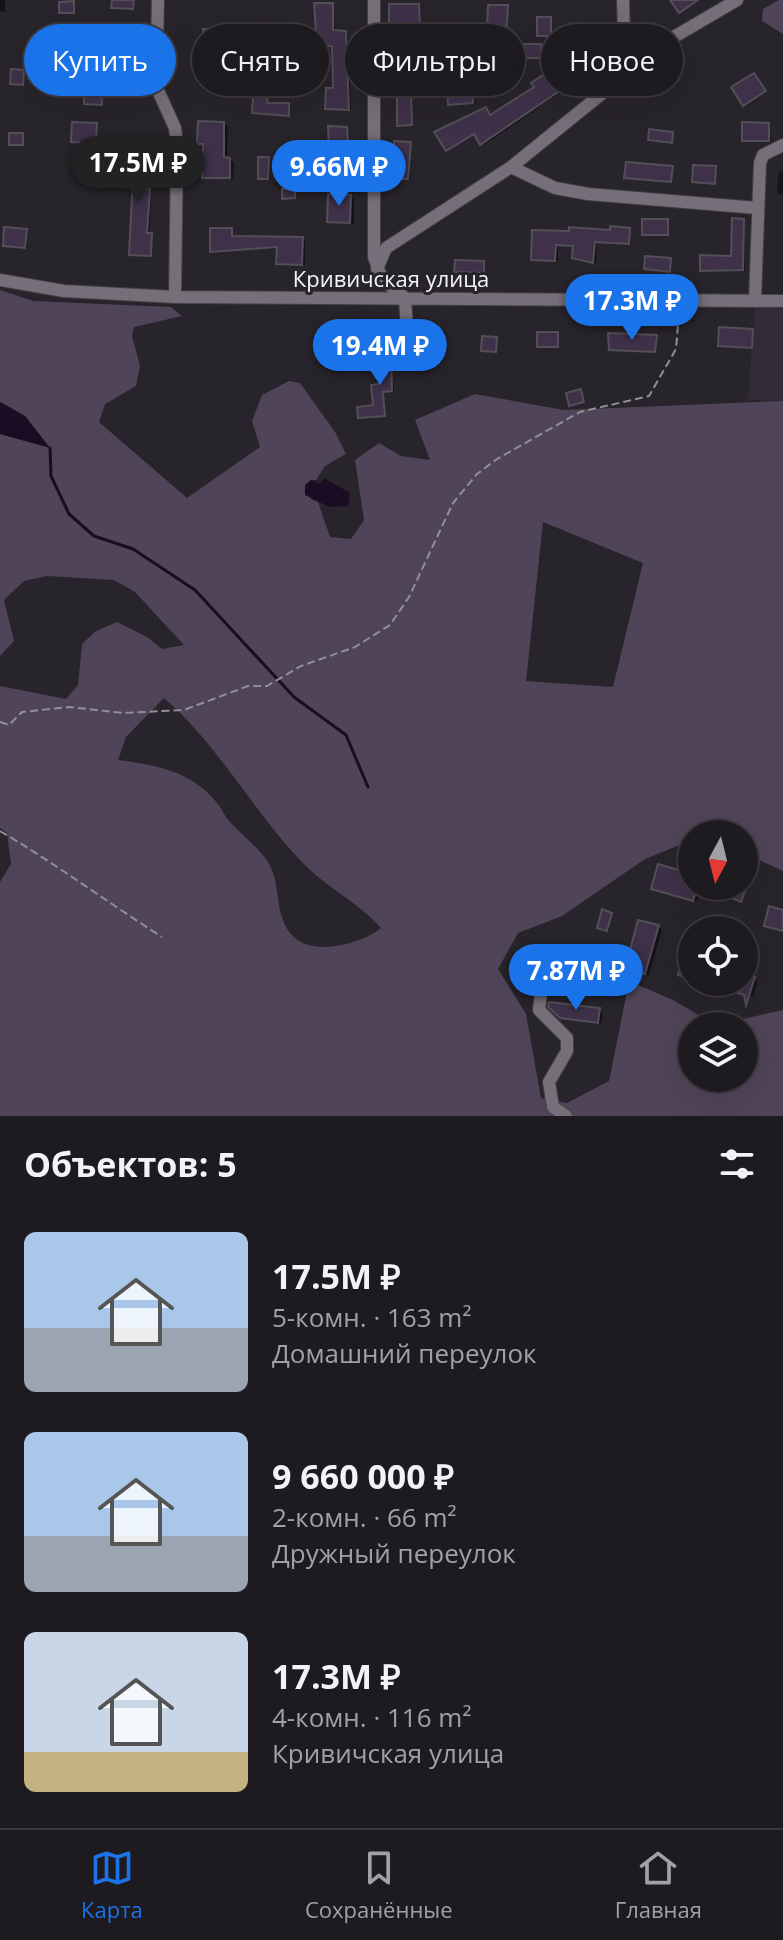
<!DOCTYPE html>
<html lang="ru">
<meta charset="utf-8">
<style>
:root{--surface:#1e1b20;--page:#2b282d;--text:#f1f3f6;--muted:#a1a1a5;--line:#3c393e;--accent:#1a73e8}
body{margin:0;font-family:"Open Sans",sans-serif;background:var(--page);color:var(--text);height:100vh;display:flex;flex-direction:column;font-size:30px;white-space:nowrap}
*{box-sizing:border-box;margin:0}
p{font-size:26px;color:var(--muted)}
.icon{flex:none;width:44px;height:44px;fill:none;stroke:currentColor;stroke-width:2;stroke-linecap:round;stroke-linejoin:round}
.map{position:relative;height:1116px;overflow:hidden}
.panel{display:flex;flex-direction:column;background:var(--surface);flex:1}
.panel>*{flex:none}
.top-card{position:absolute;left:24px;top:24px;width:736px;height:72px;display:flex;gap:16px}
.needle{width:52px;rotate:187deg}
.tools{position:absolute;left:678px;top:820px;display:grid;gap:16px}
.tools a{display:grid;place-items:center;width:80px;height:80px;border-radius:50%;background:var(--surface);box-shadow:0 8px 32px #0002,0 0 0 2px var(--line);font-size:40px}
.price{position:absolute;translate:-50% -68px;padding:0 18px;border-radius:28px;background:var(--accent);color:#fff;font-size:26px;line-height:52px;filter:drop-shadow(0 2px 4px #0008)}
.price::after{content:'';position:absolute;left:50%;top:48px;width:24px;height:18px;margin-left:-12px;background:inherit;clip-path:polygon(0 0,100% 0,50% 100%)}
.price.on{background:#222;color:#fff}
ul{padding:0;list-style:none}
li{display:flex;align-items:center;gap:24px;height:200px;padding:0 24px}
li span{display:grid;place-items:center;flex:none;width:224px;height:160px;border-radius:12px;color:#555}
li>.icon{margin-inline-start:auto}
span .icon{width:96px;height:96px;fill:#fffc;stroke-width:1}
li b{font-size:34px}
h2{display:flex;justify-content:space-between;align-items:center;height:96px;padding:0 24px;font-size:34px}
.chip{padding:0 28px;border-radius:36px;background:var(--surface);box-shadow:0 8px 32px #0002,0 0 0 2px var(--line);font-size:28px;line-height:72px}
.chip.on{background:var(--accent);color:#fff}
.menu{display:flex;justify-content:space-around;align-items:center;height:112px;border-top:2px solid var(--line);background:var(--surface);font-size:22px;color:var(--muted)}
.menu a{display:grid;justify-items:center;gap:4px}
.menu .on{color:var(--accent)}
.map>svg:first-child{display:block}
.built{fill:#322b38}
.green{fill:#504558;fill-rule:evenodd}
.water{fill:#1a0d23}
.shadow{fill:#0007}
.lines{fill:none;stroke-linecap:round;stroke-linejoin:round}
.stream{stroke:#1a0d23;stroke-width:3}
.building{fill:#3f3149;stroke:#534f57;stroke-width:2}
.minor-casing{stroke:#434045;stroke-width:14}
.path{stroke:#928f95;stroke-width:2;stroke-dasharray:8 4;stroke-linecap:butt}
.minor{stroke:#746f78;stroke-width:12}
.labels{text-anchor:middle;stroke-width:6;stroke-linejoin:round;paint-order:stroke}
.street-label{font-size:22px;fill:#f6f3f8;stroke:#28242b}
</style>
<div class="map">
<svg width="783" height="1116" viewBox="0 0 783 1116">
<rect width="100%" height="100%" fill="#28242b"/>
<path class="built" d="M755,305L783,309V401L748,400Z"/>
<path class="green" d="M779,0H783V34L762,21L763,9Z
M0,290L33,301L171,307L182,316L134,327L132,336L140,366L136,386L105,404L99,422L187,498L260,447L252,421L262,395L289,381L300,383L335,432L346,454L325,466L316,480H311V499L318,502L330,537L351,539L364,520L355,460L379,443L401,456L430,460L415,420L475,394L564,410L783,401V871L744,853V834H692V840L645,859L562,916L518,933L498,969L526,1014L541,1098L567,1103L609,1081L629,981L673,1000L716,1025L783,1010V1116H0V882L11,864L7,833L0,828V686L66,699L78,685L82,644L96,631L117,622L147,637L162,649L184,645L135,592L114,580L47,576L24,581L4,600L14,641L0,656V434L49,447L25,416L0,402ZM543,522L643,563L613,687L526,681ZM164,698C220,746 254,814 306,866C329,889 359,903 381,928C362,944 310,958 291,934C274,914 281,884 269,864C260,849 243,836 231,823C225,817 222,809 217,803C192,771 155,765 118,760L126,737ZM692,1026H744V1078H692Z"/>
<path class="water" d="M0,402L25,416L50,448L0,434Z
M324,478L350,493L348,506L329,507L305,495V485L311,480L320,484Z"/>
<path class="shadow" d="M0,0H5V12L0,11Z
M333,5L335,32L348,34L351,110L327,108L335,90L334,46L319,45Z
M419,6L422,24H391Z
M507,7L509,26H492Z
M551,19L553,36H541Z
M205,31L228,32V45H221L222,82H207Z
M458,42L462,45V63L432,60Z
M583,43L602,67L586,78L570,58L562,57Z
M100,58L103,105H89L86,103Z
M549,73L562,91L484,145L476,134L448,149L486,109L491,116L537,87Z
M756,76L766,93L746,106L744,104Z
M472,87L475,104H450Z
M411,94L413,126H401Z
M224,124L228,126L227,159L234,162L233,179H208L204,176L203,145L199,143Z
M97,125L98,143L76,142Z
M769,125L771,142L744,140Z
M346,129L352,172L334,171L332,170Z
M410,144V179H399L397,178Z
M142,151L145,191L151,192L149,235L153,237L152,256L134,255L135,176H127Z
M268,159L270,179H262L260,178Z
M779,171L783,172V195L777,193Z
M350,197L354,199V224L329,221Z
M744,221L745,271L702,270L733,258Z
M231,230L234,238L302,239L305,241V265L278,263L279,248L212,251Z
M630,230L631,245L597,242L596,263L578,259L575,246L558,245V261L533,259L534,232Z
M27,231V248L7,246Z
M391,350L394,392H384L386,416L362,418L375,407Z
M744,855L754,860L744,885Z
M692,876V886H701L697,901L657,890Z
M612,914L609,931L601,928Z
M658,927L662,929L649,975L631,970Z
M577,953L576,972H550Z
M744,976L758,981L753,997L704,982H744Z
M599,1010L603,1013L601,1024L561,1017Z"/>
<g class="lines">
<path class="stream" d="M50,448L51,476L69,514L94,536L133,549L195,590L294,697L346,735L368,787"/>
</g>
<path class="building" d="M112,0H134L133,9L111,8Z
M670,0H698L679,13Z
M74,1V13H59V2Z
M314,3H333V30L346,31L349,110L325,109L326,88H333L332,46H317Z
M389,4H419L420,24L389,25Z
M488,5H508L507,26H487Z
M537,17H551V36H537Z
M85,28H107V38H85Z
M203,29H227L226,45H219L220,82H202Z
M431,39L459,40L458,62L430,61Z
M583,40L600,64L580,77L568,59L570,57H558Z
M524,44H541V58H524Z
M31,54L44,55L43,66L30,65Z
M84,56H101L102,105L84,104Z
M481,59L506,60V73L481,71Z
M11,69L24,70L23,85L10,84Z
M549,71L561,90L480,145L474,134L446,151L434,132L486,107L490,115L534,87L531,83Z
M754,73L766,91L743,106L731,87Z
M472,85L473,103L448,105L447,86Z
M411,92L412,125L397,126V93Z
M253,96H268L267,103H289V116L252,113Z
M198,121L224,122V157L230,158V178H202L203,144H197Z
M72,122L97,123L96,143L71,142Z
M742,122L769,123V141H742Z
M328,126L347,127L350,172L330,171Z
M649,129L673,132L672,143L648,140Z
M9,133H23V145H9Z
M394,141L411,142L408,179H395Z
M123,149H143V189H150L147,233H152L151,256L129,255L133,176H123Z
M258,157H269L268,179H258Z
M626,162L673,166L671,182L624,178Z
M693,165L716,166L715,184L692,182Z
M282,189H295V198L282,199Z
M328,194L351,195L350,223L327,222Z
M732,218L744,219L743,270L700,271V255L731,256Z
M642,219H668V235H642Z
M610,226L630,228L629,244L595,242L593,263L572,258L573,246L556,245L555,261L531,260L532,230L569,231V227L610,230Z
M4,227L27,229L25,248L3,246Z
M210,228H232V236L303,237L302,265L276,264L277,247L210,252Z
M645,256L671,258L670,272L644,269Z
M455,260L484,261V273L454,272Z
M719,327L753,329L752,348L718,346Z
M537,332H558V347H537Z
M608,333L657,335L655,352L609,350Z
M482,336L497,337L496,352L481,351Z
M423,338L439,339V353H422Z
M379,347L391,348L392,391L383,392L385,416L358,418L357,407L373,405L371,385L379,384Z
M581,389L584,402L569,406L566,393Z
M658,864L692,874V886H697L693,901L651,889Z
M702,886H741L746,888L741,902Z
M769,906L783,910V931L764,926Z
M602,909L612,913L607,931L597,928Z
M638,920L659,925L645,974L625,969Z
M551,947L578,951L574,972L547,973Z
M684,955L692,958V979L678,975Z
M744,974L755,977L746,1005L744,995L709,984L744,982Z
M549,1002L600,1008L598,1023L560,1018L548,1007Z"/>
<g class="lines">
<defs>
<path id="minor" d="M158,0L156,86L175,128L177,146L175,297
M374,0V257L382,279L405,298L408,346
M623,0L625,72
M511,167L555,188L588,194L757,208
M377,269L386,248L511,167L667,41L737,0
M0,280L64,291L175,297L783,301
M755,299L760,163L763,155L783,145
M566,1116L553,1107L549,1082L567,1051V1038L539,1010L542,986L587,979"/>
</defs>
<use href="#minor" class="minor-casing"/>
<path class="path" d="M0,722L9,725L22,712L69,707L123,713L184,710L248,686H267L301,666L355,647L390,625L409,597L453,503L477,474L497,459L580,412L649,396L676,349L679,313
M0,831C56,864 107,902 162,937"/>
<use href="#minor" class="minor"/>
</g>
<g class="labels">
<g class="street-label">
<text x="391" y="287">Кривичская улица</text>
</g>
</g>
</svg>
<div class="tools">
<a><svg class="needle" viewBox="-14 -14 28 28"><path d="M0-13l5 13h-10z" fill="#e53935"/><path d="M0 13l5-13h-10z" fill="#a1a1a5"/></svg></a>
<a><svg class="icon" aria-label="locate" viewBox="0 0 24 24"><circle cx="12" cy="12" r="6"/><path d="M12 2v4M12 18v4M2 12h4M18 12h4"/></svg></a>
<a><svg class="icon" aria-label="layers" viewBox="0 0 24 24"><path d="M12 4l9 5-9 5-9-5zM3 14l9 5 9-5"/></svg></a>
</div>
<b class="price on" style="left:138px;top:204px">17.5M ₽</b>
<b class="price" style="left:339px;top:208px">9.66M ₽</b>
<b class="price" style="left:632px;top:342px">17.3M ₽</b>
<b class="price" style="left:380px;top:387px">19.4M ₽</b>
<b class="price" style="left:576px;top:1012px">7.87M ₽</b>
<div class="top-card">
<a class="chip on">Купить</a>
<a class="chip">Снять</a>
<a class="chip">Фильтры</a>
<a class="chip">Новое</a>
</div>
</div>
<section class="panel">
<h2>Объектов: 5<svg class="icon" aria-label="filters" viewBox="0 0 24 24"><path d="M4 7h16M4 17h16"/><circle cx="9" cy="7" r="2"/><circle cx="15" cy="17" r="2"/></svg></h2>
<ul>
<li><span style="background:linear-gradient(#a9c7e8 60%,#9aa5b1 0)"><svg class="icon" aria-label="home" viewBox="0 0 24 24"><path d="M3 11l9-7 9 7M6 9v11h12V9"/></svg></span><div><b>17.5M ₽</b><p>5-комн. · 163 m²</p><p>Домашний переулок</p></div></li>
<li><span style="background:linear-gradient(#a9c7e8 65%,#9aa5b1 0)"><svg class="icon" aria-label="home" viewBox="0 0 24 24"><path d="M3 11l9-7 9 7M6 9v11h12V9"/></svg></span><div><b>9 660 000 ₽</b><p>2-комн. · 66 m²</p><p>Дружный переулок</p></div></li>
<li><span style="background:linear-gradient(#c9d6e8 75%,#c2b280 0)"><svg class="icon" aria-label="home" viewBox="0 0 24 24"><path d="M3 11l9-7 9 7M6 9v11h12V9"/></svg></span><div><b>17.3M ₽</b><p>4-комн. · 116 m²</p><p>Кривичская улица</p></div></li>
</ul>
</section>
<nav class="menu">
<a class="on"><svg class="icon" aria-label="map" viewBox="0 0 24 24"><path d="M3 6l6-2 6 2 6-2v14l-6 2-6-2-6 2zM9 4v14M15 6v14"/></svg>Карта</a>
<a><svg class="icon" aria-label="saved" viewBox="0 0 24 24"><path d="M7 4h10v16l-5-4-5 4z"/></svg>Сохранённые</a>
<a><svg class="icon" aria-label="home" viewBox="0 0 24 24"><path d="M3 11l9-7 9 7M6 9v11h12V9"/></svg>Главная</a>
</nav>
